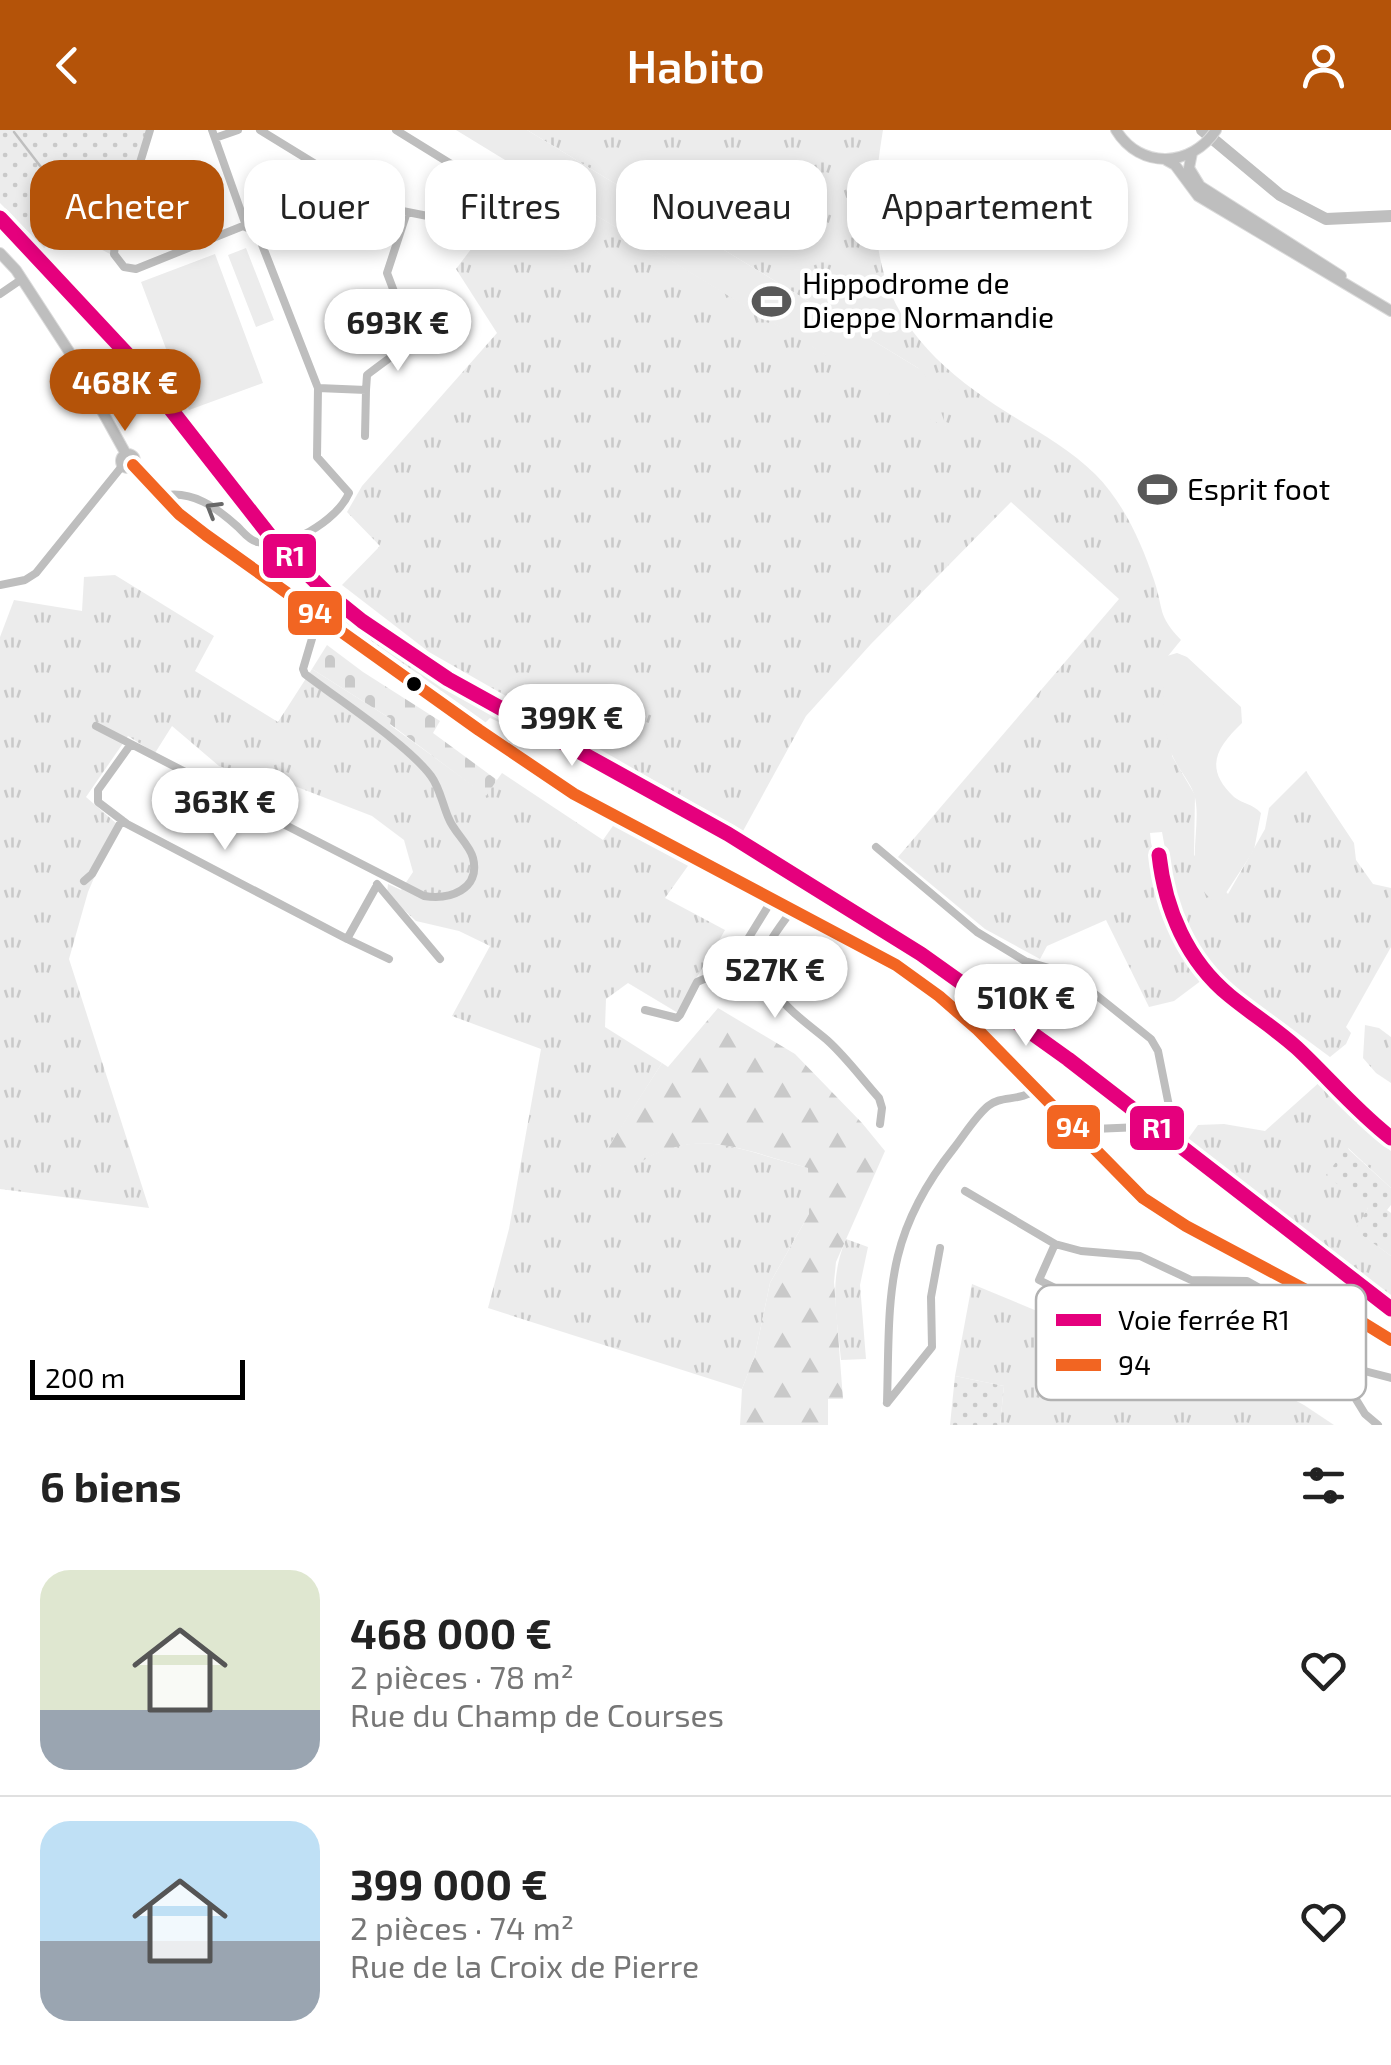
<!DOCTYPE html>
<html lang="fr">
<meta charset="utf-8">
<style>
:root{--surface:#fff;--page:#f2f2f2;--text:#222;--muted:#767676;--line:#e0e0e0;--accent:#b45309}
body{margin:0;font-family:"Exo 2",sans-serif;background:var(--page);color:var(--text);height:100vh;display:flex;flex-direction:column;font-size:38px;white-space:nowrap}
*{box-sizing:border-box;margin:0}
p{font-size:32px;color:var(--muted)}
.icon{flex:none;width:55px;height:55px;fill:none;stroke:currentColor;stroke-width:2;stroke-linecap:round;stroke-linejoin:round}
.map{position:relative;height:1295px;overflow:hidden}
.panel{display:flex;flex-direction:column;background:var(--surface);flex:1}
.panel>*{flex:none}
.top-card{position:absolute;left:30px;top:30px;width:1332px;height:90px;display:flex;gap:20px}
.scale{position:absolute;left:30px;bottom:25px;width:215px;box-sizing:border-box;padding-left:10px;border:5px solid #000;border-top:0;font-size:28px;line-height:35px;white-space:nowrap;color:#000;-webkit-text-stroke:8px #fff;paint-order:stroke}
.price{position:absolute;translate:-50% -85px;padding:0 22px;border-radius:35px;background:#fff;color:#222;font-size:32px;line-height:65px;filter:drop-shadow(0 2px 5px #0008)}
.price::after{content:'';position:absolute;left:50%;top:60px;width:30px;height:22px;margin-left:-15px;background:inherit;clip-path:polygon(0 0,100% 0,50% 100%)}
.price.on{background:var(--accent);color:#fff}
ul{padding:0;list-style:none}
li{display:flex;align-items:center;gap:30px;height:250px;padding:0 40px}
li+li{border-top:2px solid var(--line)}
li span{display:grid;place-items:center;flex:none;width:280px;height:200px;border-radius:30px;color:#555}
li>.icon{margin-inline-start:auto}
span .icon{width:120px;height:120px;fill:#fffc;stroke-width:1}
li b{font-size:42px}
h2{display:flex;justify-content:space-between;align-items:center;height:120px;padding:0 40px;font-size:42px}
.pill{padding:0 35px;border-radius:30px;background:var(--surface);box-shadow:0 5px 15px #0003;font-size:35px;line-height:90px}
.pill.on{background:var(--accent);color:#fff}
header{display:flex;justify-content:space-between;align-items:center;height:130px;padding:0 40px;background:var(--accent);color:#fff;font-size:45px;font-weight:600}
.map>svg:first-child{display:block}
.grass{fill:url(#grass-tufts)}
.forest{fill:url(#forest-firs)}
.cemetery{fill:url(#cemetery-stones)}
.park{fill:#ececec}
.garden{fill:url(#garden-dots)}
.lines{fill:none;stroke-linecap:round;stroke-linejoin:round}
.stream{stroke:#bfbfbf;stroke-width:2.5}
.river{stroke:#bfbfbf;stroke-width:12}
.major-casing{stroke:#dbdbdb;stroke-width:12}
.minor{stroke:#bebebe;stroke-width:8}
.major{stroke:#bebebe;stroke-width:10}
.bus-1-casing{stroke:#fff;stroke-width:20}
.bus-1{stroke:#f26522;stroke-width:12}
.rail-1-casing{stroke:#fff;stroke-width:22}
.rail-1{stroke:#e5007d;stroke-width:15}
.oneway{stroke:#686868}
.bus-dot{fill:#000;stroke:#fff;stroke-width:4}
.labels{text-anchor:middle;stroke-width:9;stroke-linejoin:round;paint-order:stroke}
.poi-label{font-size:30px;fill:#000;stroke:#fff;text-anchor:start}
.key{fill:#fff;stroke:#b2b2b2;stroke-width:2.5}
.key-label{font-size:28px;fill:#000}
.line-badge{stroke:#fff;stroke-width:4}
.badge-label{font-size:28px;text-anchor:middle;font-weight:bold;fill:#fff}
</style>
<header><svg class="icon" aria-label="back" viewBox="0 0 24 24"><path d="M15 5l-7 7 7 7"/></svg>Habito<svg class="icon" aria-label="person" viewBox="0 0 24 24"><circle cx="12" cy="8" r="4"/><path d="M4 21q1-7 8-7t8 7"/></svg></header>
<div class="map">
<svg width="1391" height="1295" viewBox="0 0 1391 1295">
<defs>
<pattern id="grass-tufts" width="24" height="20" patternUnits="userSpaceOnUse" patternTransform="scale(2.5)"><rect width="24" height="20" fill="#ececec"/><path d="M3 7l-1-3M5 7V3M7 7l1-3M15 17l-1-3M17 17v-4M19 17l1-3" fill="none" stroke="#c9c9c9"/></pattern>
<pattern id="forest-firs" width="22" height="20" patternUnits="userSpaceOnUse" patternTransform="scale(2.5)"><rect width="22" height="20" fill="#ececec"/><path d="M5 1l3.5 6h-7zM16 11l3.5 6h-7z" fill="#c9c9c9"/></pattern>
<pattern id="cemetery-stones" width="16" height="16" patternUnits="userSpaceOnUse" patternTransform="scale(2.5)"><rect width="16" height="16" fill="#ececec"/><path d="M2 7V4a2 2 0 0 1 4 0v3zM10 15v-3a2 2 0 0 1 4 0v3z" fill="#c9c9c9"/></pattern>
<pattern id="garden-dots" width="8" height="8" patternUnits="userSpaceOnUse" patternTransform="scale(2.5)"><rect width="8" height="8" fill="#ececec"/><path d="M2 2h.1M6 6h.1" fill="none" stroke="#c9c9c9" stroke-width="1.8" stroke-linecap="round"/></pattern>
</defs>
<rect width="100%" height="100%" fill="#fff"/>
<path class="grass" d="M527,0H883C862,125 881,197 988,270C1023,294 1065,314 1095,344C1124,373 1141,412 1154,450C1164,480 1157,485 1181,510L1168,526L1172,626L1195,665L1194,725L1228,764L1265,699L1269,678L1306,641L1354,713L1356,730L1373,754L1391,758V817L1346,897L1351,903L1346,914L1330,927L1280,890L1243,869L1202,830L1174,768L1162,702L1150,703C1156,767 1167,796 1202,850L1174,871L1149,877L1106,790L1047,816L1040,829L985,799L898,727L1119,469L1011,372L871,514L806,586L743,701L429,522L342,455L380,416L347,382L362,356L497,203L456,139L528,44L946,297L918,238Z
M115,445L214,506L195,541L278,592L312,539L391,589L390,595L486,665L502,643L603,710L615,693L690,733L665,768L725,800C709,829 691,853 678,883L628,853L606,869L605,897L662,933L598,1034L619,1045C694,992 727,1017 809,1038V1084L770,1153L755,1225L742,1259L488,1178L509,1099L541,919L452,886L490,816L459,801L416,791L387,764L388,754L401,760L413,742L404,710L372,686L279,650L244,644L219,636L172,596L155,623L128,606L86,667L117,694L88,762L69,829L149,1078L0,1059V507L14,470L82,481L84,447Z
M337,475L431,544L520,593L517,600L490,588L485,593L334,489Z
M1365,895L1379,898L1391,907V953L1376,943L1363,928Z
M1322,950L1373,1007L1391,1021V1058L1348,1018L1368,1078L1356,1100L1391,1126V1170L1185,1013L1198,995L1224,994L1265,1001Z
M846,1109L868,1117L860,1155L866,1229L841,1230C837,1186 828,1151 846,1109Z
M972,1154L1049,1186L1197,1255L1212,1227L1304,1275L1334,1295H1000L1004,1256L955,1246Z"/>
<path class="forest" d="M718,878L795,924L862,993L885,1021L836,1132L834,1152L843,1269H828V1295H740L742,1259L755,1225L770,1153L809,1084L808,1038C728,1016 692,993 619,1046L597,1034L662,933L668,937Z"/>
<path class="cemetery" d="M327,515L363,542L440,591L433,603L497,650L486,666L390,594L391,589L312,539Z"/>
<path class="park" d="M456,0H527L918,238L946,268L940,279L947,299Z
M246,118L274,190L256,197L228,125Z
M215,124L263,253L189,280L141,152Z
M1177,523L1187,527L1241,577L1242,593C1217,617 1203,638 1234,667C1243,674 1253,674 1261,683L1254,720L1222,769L1213,770C1180,748 1204,695 1194,664C1189,649 1176,637 1171,622C1162,595 1164,564 1163,535L1167,526Z"/>
<path class="garden" d="M0,0H148L110,124L68,102L44,118L0,73Z
M1347,1018L1391,1058V1075L1387,1080L1391,1083V1126L1355,1100L1368,1078L1326,1045Z
M955,1246L1004,1256L1000,1295H950Z"/>
<g class="lines">
<path class="stream" d="M14,2L44,41"/>
<path class="river" d="M1202,0L1280,65L1326,89L1391,86"/>
<defs>
<path id="major" d="M1116,0C1140,40 1192,37 1216,0
M1192,23L1189,38L1200,56L1341,146
M1166,30L1175,35L1198,66L1391,181
M0,123L16,140L70,223L126,324
M121 331a7 7 0 1 1 14 0a7 7 0 1 1-14 0Z
M133,335L179,384L206,405L479,600L574,664L896,835L939,866L978,900L1143,1068L1186,1096L1336,1176L1391,1210"/>
</defs>
<use href="#major" class="major-casing"/>
<path class="minor" d="M150,0L115,114L114,124L124,137L136,139L243,96L250,99
M260,0L387,78L443,89L470,60L472,47L396,0
M215,8L238,0
M407,82L387,143L412,209
M0,164L22,149
M318,258L366,260L367,245C383,232 450,186 454,173
M365,306L366,260
M161,366C192,359 217,378 238,397C243,402 249,410 257,412C287,421 337,391 349,363L317,327L318,258L259,107L244,90L212,0
M0,455L25,450L36,443L123,335
M96,596L131,614
M192 652a9 9 0 1 1 18 0a9 9 0 1 1-18 0Z
M193,646L131,614L98,660V672L127,694L347,809L376,757
M209,656L424,766C449,770 481,760 473,728C470,715 454,702 449,689C443,676 440,658 431,646C407,614 340,571 305,544L303,539L319,485
M876,717L977,802L1025,831L1070,844L1151,909L1158,921L1170,981L1141,997L1093,999L1081,1006
M84,751L92,744L122,690
M377,754L440,829
M792,780C785,790 776,801 770,812C749,856 800,887 827,910C846,927 862,949 879,968L882,978L880,994
M347,809L389,829
M645,880L677,888L680,885L697,852L730,838L772,770
M965,1061L1055,1114L1081,1121L1140,1126L1191,1150L1247,1151L1295,1178L1312,1175L1320,1167
M1055,1114L1039,1150L1171,1215L1181,1210L1209,1152
M1196,1179L1231,1197L1252,1192L1260,1179
M887,1273C890,1167 883,1107 954,1018C965,1004 975,987 988,976C1001,965 1019,972 1038,959
M887,1273L932,1217L931,1167L940,1118
M1378,1295L1365,1284L1341,1245L1343,1239L1349,1237L1391,1248"/>
<use href="#major" class="major"/>
<defs>
<path id="bus-1" d="M133,335L179,384L206,405L479,600L574,664L896,835L939,866L978,900L1143,1068L1186,1096L1336,1176L1391,1210"/>
</defs>
<use href="#bus-1" class="bus-1-casing"/>
<use href="#bus-1" class="bus-1"/>
<defs>
<path id="rail-1" d="M0,88L129,226L274,411L326,462L362,491L448,549L728,704L921,824L1068,929L1391,1179
M1159,725C1165,779 1187,831 1230,866C1252,884 1276,899 1297,918C1329,948 1356,981 1391,1008"/>
</defs>
<use href="#rail-1" class="rail-1-casing"/>
<use href="#rail-1" class="rail-1"/>
</g>
<defs><path id="oneway-chevron" d="M-2-3.5L2.5 0L-2 3.5" fill="none" stroke-width="1.6" stroke-linecap="round" stroke-linejoin="round" transform="scale(2.5)"/></defs>
<use class="oneway" href="#oneway-chevron" transform="translate(213 379) rotate(-149)"/>
<defs>
<symbol id="stadium-bare" viewBox="-9 -9 18 18"><path d="M0-5a6.5 5 0 1 0 0 10a6.5 5 0 1 0 0-10ZM-3.5-1.8h7v3.6h-7Z" fill="#595959" stroke="#fff" stroke-width="2.5" paint-order="stroke"/></symbol>
</defs>
<g fill-rule="evenodd">
<use href="#stadium-bare" x="744" y="144" width="55" height="55"/>
<use href="#stadium-bare" x="1130" y="332" width="55" height="55"/>
</g>
<circle class="bus-dot" cx="414" cy="554" r="9"/>
<g class="labels">
<g class="poi-label">
<text x="802" y="164">Hippodrome de<tspan x="802" dy="34">Dieppe Normandie</tspan></text>
<text x="1187" y="370">Esprit foot</text>
</g>
</g>
<rect x="1036" y="1155" width="330" height="115" rx="15" class="key"/>
<rect x="1056" y="1184" width="45" height="12" fill="#e5007d"/>
<rect x="1056" y="1229" width="45" height="12" fill="#f26522"/>
<g class="key-label">
<text x="1118" y="1200">Voie ferrée R1</text>
<text x="1118" y="1245">94</text>
</g>
<g class="line-badge">
<rect x="261" y="402" width="57" height="48" rx="10" fill="#e5007d"/>
<rect x="286" y="459" width="58" height="48" rx="10" fill="#f26522"/>
<rect x="1045" y="973" width="57" height="48" rx="10" fill="#f26522"/>
<rect x="1128" y="974" width="58" height="48" rx="10" fill="#e5007d"/>
</g>
<g class="badge-label">
<text x="290" y="436">R1</text>
<text x="315" y="493">94</text>
<text x="1073" y="1007">94</text>
<text x="1157" y="1008">R1</text>
</g>
</svg>
<div class="scale">200 m</div>
<b class="price" style="left:398px;top:244px">693K €</b>
<b class="price on" style="left:125px;top:304px">468K €</b>
<b class="price" style="left:572px;top:639px">399K €</b>
<b class="price" style="left:225px;top:723px">363K €</b>
<b class="price" style="left:775px;top:891px">527K €</b>
<b class="price" style="left:1026px;top:919px">510K €</b>
<div class="top-card">
<a class="pill on">Acheter</a>
<a class="pill">Louer</a>
<a class="pill">Filtres</a>
<a class="pill">Nouveau</a>
<a class="pill">Appartement</a>
</div>
</div>
<section class="panel">
<h2>6 biens<svg class="icon" aria-label="filters" viewBox="0 0 24 24"><path d="M4 7h16M4 17h16"/><circle cx="9" cy="7" r="2"/><circle cx="15" cy="17" r="2"/></svg></h2>
<ul>
<li><span style="background:linear-gradient(#dfe7d0 70%,#9aa5b1 0)"><svg class="icon" aria-label="home" viewBox="0 0 24 24"><path d="M3 11l9-7 9 7M6 9v11h12V9"/></svg></span><div><b>468 000 €</b><p>2 pièces · 78 m²</p><p>Rue du Champ de Courses</p></div><svg class="icon" aria-label="heart" viewBox="0 0 24 24"><path d="M12 20l-8-8c-3-5 5-10 8-4 3-6 11-1 8 4z"/></svg></li>
<li><span style="background:linear-gradient(#bfe0f5 60%,#9aa5b1 0)"><svg class="icon" aria-label="home" viewBox="0 0 24 24"><path d="M3 11l9-7 9 7M6 9v11h12V9"/></svg></span><div><b>399 000 €</b><p>2 pièces · 74 m²</p><p>Rue de la Croix de Pierre</p></div><svg class="icon" aria-label="heart" viewBox="0 0 24 24"><path d="M12 20l-8-8c-3-5 5-10 8-4 3-6 11-1 8 4z"/></svg></li>
</ul>
</section>
